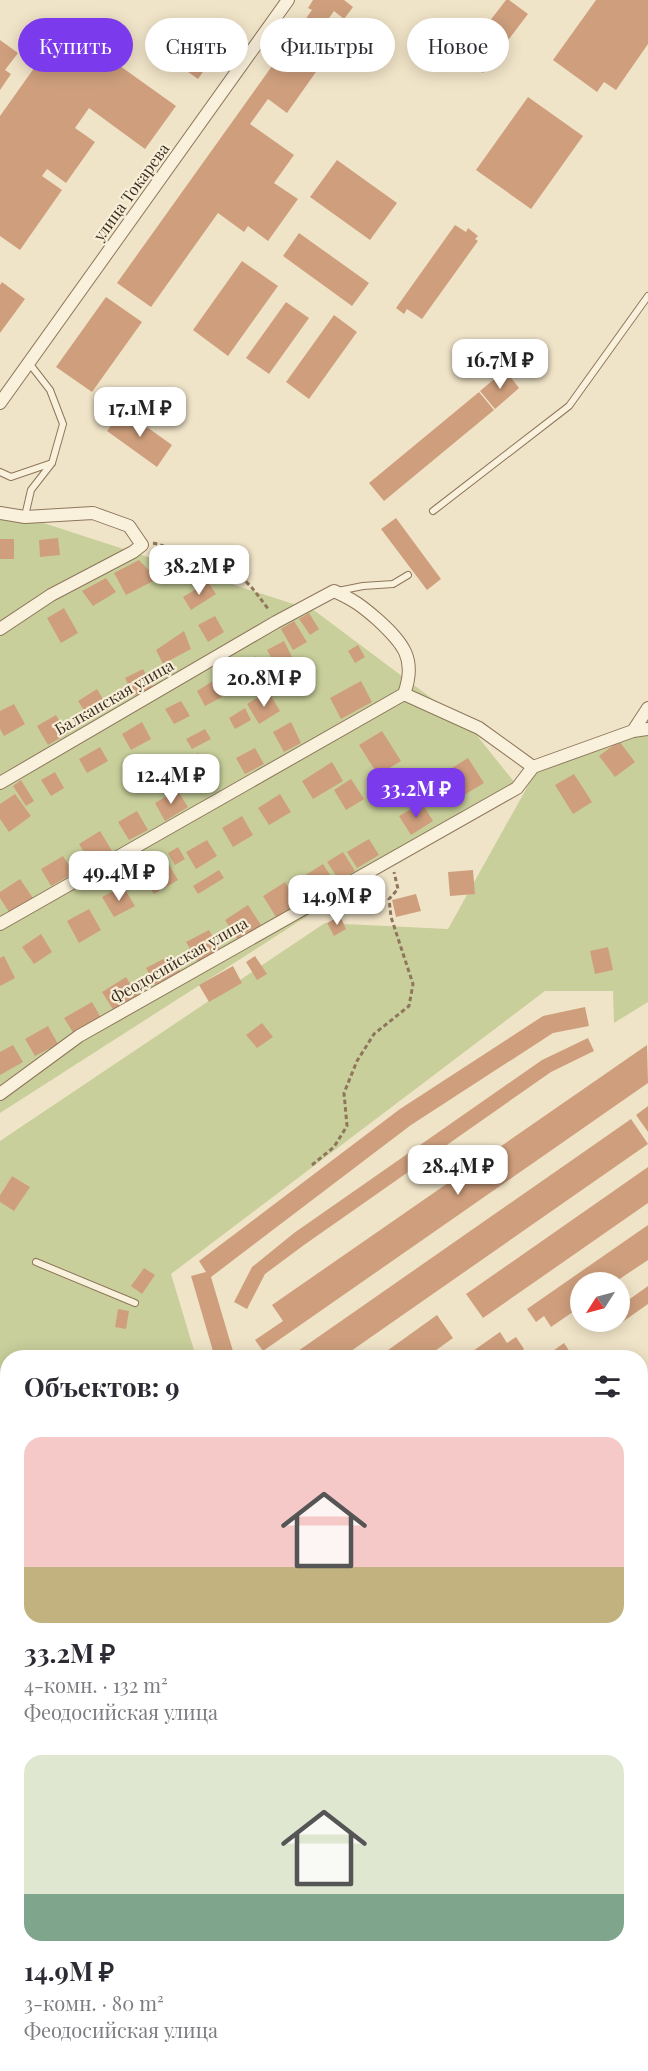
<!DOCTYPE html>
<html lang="ru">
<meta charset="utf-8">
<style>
:root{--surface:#fff;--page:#f7f7f7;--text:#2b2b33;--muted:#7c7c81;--accent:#7c3aed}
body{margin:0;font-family:"Playfair Display",serif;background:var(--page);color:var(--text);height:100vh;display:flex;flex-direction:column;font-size:22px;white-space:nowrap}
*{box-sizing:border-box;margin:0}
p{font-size:20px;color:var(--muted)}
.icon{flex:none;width:33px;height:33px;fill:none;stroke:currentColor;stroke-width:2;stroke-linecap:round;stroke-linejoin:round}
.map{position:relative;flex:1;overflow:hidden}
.sheet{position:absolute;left:0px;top:1350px;width:648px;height:722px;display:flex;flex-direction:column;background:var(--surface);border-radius:24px 24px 0 0;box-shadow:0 3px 15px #0003}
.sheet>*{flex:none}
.hud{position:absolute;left:18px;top:18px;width:612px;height:54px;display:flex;gap:12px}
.needle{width:39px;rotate:234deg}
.tools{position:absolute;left:570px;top:1272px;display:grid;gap:12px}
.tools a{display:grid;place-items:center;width:60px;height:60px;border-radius:50%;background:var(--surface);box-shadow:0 3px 15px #0003;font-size:30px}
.price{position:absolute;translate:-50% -51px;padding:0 14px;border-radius:12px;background:#fff;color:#222;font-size:20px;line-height:39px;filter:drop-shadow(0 2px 3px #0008)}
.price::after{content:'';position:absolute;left:50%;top:36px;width:18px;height:14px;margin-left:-9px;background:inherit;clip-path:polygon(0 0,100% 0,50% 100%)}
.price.active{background:var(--accent);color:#fff}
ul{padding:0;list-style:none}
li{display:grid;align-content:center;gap:12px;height:318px;padding:0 24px}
li span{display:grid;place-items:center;height:186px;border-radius:18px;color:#555}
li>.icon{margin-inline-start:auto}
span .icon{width:108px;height:108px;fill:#fffc;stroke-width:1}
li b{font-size:26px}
h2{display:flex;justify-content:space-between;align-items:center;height:72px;padding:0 24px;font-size:26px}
.chip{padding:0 21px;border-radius:27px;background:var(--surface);box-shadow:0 3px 15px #0003;font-size:21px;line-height:54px}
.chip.active{background:var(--accent);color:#fff}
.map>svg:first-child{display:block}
.green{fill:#c9cf9b}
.building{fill:#cf9f7d}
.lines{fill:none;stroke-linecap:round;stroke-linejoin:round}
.service-casing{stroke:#8d765c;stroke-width:8}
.minor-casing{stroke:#8d765c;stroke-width:14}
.path{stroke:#8d765c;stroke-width:3;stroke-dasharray:4.5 3;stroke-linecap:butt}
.service{stroke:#faf1dc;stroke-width:6}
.minor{stroke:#faf1dc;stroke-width:12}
.labels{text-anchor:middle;stroke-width:4.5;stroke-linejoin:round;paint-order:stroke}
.street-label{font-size:16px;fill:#3d2e20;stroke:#f7eed8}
</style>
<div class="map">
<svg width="648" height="2071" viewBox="0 0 648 2071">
<rect width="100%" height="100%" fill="#f0e4c8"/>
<path class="green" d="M0,517H25L315,611L470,727L515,783L0,1113Z
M648,718V1002L614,1023L613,991H545L171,1274L196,1357L8,1358V1529L0,1535V1202L29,1187L12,1176L0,1195V1141L325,923L448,929L535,773Z"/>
<path class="building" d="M313,0H344L353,7L344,19L334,11L327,21L331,24L318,42L330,52L287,113L268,99L250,124L294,155L274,183L298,199L268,241L248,226L244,232L218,213L151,307L117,283L312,10L308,8Z
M506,0H509L528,14L483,73L462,57Z
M596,0H648V44L616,90L604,82L597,92L553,60Z
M64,26L176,106L145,149L89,108L75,128L95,142L66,183L47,169L42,176L62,190L20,250L0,236V116Z
M197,29L221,46L198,79L174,62Z
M0,40L18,53L5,70L11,74L0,90Z
M528,97L583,136L531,209L476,170Z
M337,160L397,203L370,240L310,197Z
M455,225L466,232L468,228L478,236L475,239L478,241L422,319L407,309L404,314L396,308Z
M299,233L369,283L352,306L283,256Z
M242,261L278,286L228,356L193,330Z
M2,282L25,299L0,333V285Z
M106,297L142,322L92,392L56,367Z
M286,302L309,318L269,374L246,358Z
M334,315L357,332L309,399L286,382Z
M505,370L519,388L495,409L480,391Z
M479,392L494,410L384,501L369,483Z
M123,410L172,445L157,467L107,431Z
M396,518L441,579L427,590L381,529Z
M58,538L60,555L40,557L39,540Z
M0,539H14V559H0Z
M139,560L157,579L126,595L114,573Z
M106,578L116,592L93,606L82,591Z
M208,582L216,594L191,610L183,597Z
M64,608L78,633L61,643L47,618Z
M309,613L319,629L310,635L299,619Z
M215,616L224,632L208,642L198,625Z
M294,621L307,642L293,650L281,629Z
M184,631L191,649L163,664L156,650Z
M284,641L295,663L279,671L267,650Z
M358,645L365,657L355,663L348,651Z
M256,656L266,674L243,686L233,669Z
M143,669L152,687L134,696L125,678Z
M213,681L222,697L205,706L197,691Z
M361,681L372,702L341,719L330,698Z
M97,689L109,709L90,720L78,701Z
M268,691L280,711L259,724L247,704Z
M181,701L190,716L174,724L165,709Z
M14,704L25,724L4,736L0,729V711Z
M245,708L251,720L235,729L229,718Z
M56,715L67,734L48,745L37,726Z
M142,722L151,739L131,750L122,734Z
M291,722L301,743L284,752L273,732Z
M205,729L211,739L192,749L186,739Z
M382,731L401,761L378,775L359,745Z
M619,741L635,762L615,777L599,756Z
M100,747L108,761L87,773L79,759Z
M255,748L264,764L245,774L236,758Z
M198,753L208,768L189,781L179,765Z
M468,758L484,783L454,801L439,776Z
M332,762L343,781L313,799L302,781Z
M55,772L64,788L51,796L41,780Z
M574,774L592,802L573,814L555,785Z
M351,779L364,799L346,810L334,790Z
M21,780L34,801L26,806L13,786Z
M177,790L188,807L165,821L155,803Z
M15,794L31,816L9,832L0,819V804Z
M280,794L291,812L269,825L258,808Z
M422,803L433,821L411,835L399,816Z
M137,811L148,830L129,840L118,822Z
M242,816L253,835L233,847L222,828Z
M100,831L112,851L91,863L79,844Z
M369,839L379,855L357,868L347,852Z
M207,840L217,856L196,869L186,852Z
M178,847L185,859L175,865L168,853Z
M343,852L355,871L339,880L327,862Z
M63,856L74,873L51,886L41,869Z
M166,860L178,880L154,894L143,874Z
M323,864L334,881L307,898L296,881Z
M219,870L224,878L198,894L193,886Z
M473,870L475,894L450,896L448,872Z
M134,872L142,883L136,889L127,878Z
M20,879L33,898L9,912L0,898V892Z
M285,882L298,903L276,917L263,896Z
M123,886L135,906L114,917L102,897Z
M416,894L421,911L396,917L392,900Z
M248,905L261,925L238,940L225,920Z
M89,909L101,930L79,943L67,921Z
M340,916L346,929L334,936L327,923Z
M209,930L220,950L198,962L186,942Z
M41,934L52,952L34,964L22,947Z
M608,947L613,970L595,974L590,951Z
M171,955L180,971L155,985L146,968Z
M4,956L15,978L0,986V958Z
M255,956L267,974L257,980L246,962Z
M233,966L242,983L209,1002L199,985Z
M126,977L138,996L114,1011L102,992Z
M92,1002L101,1018L74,1034L64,1018Z
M585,1007L589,1026L553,1033L411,1125L211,1277L235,1358H215L191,1276L206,1272L199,1261L400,1109L543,1016Z
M262,1023L273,1037L257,1048L246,1035Z
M48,1026L58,1044L35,1056L25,1039Z
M588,1038L594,1051L551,1072L304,1245L265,1274L247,1309L234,1302L252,1267L294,1233L542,1060Z
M13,1045L23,1062L0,1075V1052Z
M647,1045L648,1083L263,1351L255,1340L283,1321L272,1305Z
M648,1106V1132L636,1115Z
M631,1119L648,1144L341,1358H288Z
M648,1167V1203L483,1318L466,1294Z
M12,1176L30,1187L14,1211L0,1202V1195Z
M648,1225V1260L615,1282H580V1307L551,1327L544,1316L536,1322L527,1309Z
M144,1268L155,1275L142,1294L131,1286Z
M648,1286V1304L611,1330L605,1322H620V1306Z
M118,1309L129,1311L126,1329L115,1327Z
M437,1315L453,1338L425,1358H377Z
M500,1332L507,1343L516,1337L524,1349L512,1358H463Z
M564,1343L572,1355L569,1358H543Z
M648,1372V1391L640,1396V1377Z
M648,1416V1434L640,1439V1421Z
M648,1461V1479L640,1485V1466Z
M648,1498V1517L640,1522V1503Z
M8,1546V1566L0,1572V1552Z
M8,1583V1604L0,1609V1588Z
M8,1627V1644L0,1650V1632Z
M0,1711L6,1720L2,1722L8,1727V1734L0,1742Z
M0,1756L8,1765V1770L0,1777Z
M8,1872V1885L0,1888V1875Z
M648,1943V2065L644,2071H577L581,2064H640V1957Z
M8,1957V1991L4,1993L0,1987V1962Z
M509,2064H558L554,2071H505Z"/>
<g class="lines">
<defs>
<path id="service" d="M0,472L11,477L52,463
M433,511L569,406L648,296
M25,516L31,490L52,463L63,424L50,390L29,363
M338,591L363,586L393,584L408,575
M36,1262L135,1303
M640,1618L648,1622
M640,1642L648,1645
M0,2036L8,2023
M0,2065L3,2071
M203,2071L209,2064
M483,2071L487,2064"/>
<path id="minor" d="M0,403L288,0
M0,513L25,517L93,513L129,526L142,545L133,552L51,595L0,629
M633,731L648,708
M0,783L276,622L334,591C354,600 362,606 378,620C403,643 417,659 404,694L479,728L533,767
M0,924L404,694
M0,1094L79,1036L517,788L533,767L633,731L648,729
M640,1543L648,1538
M179,2071L181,2064"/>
</defs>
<use href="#service" class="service-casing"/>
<use href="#minor" class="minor-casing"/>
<path class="path" d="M153,543C157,544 163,545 167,548C175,553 175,561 188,566C196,570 202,566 211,567C242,569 252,588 269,610
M312,1165L334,1147L347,1126L344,1093L357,1061L374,1034L409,1006L413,984L391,917L389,899L398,889L394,872"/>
<use href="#service" class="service"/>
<use href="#minor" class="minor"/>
</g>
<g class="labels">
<g class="street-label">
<text transform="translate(131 192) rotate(-54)" y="6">улица Токарева</text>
<text transform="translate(114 697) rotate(-30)" y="6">Балканская улица</text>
<text transform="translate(179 960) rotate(-30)" y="6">Феодосийская улица</text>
</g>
</g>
</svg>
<div class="tools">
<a><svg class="needle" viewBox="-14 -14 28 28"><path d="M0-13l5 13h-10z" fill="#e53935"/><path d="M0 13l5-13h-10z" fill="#7c7c81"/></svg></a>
</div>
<b class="price" style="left:500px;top:390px">16.7M ₽</b>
<b class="price" style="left:140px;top:438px">17.1M ₽</b>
<b class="price" style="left:199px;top:596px">38.2M ₽</b>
<b class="price" style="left:264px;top:708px">20.8M ₽</b>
<b class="price" style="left:171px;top:805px">12.4M ₽</b>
<b class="price active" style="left:416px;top:819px">33.2M ₽</b>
<b class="price" style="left:119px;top:902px">49.4M ₽</b>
<b class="price" style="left:337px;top:926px">14.9M ₽</b>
<b class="price" style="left:458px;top:1196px">28.4M ₽</b>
<div class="hud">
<a class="chip active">Купить</a>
<a class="chip">Снять</a>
<a class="chip">Фильтры</a>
<a class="chip">Новое</a>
</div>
<section class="sheet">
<h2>Объектов: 9<svg class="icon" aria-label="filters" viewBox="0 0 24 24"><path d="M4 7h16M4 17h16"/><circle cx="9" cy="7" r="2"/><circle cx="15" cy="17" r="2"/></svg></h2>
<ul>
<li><span style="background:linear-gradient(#f6c9c9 70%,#c2b280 0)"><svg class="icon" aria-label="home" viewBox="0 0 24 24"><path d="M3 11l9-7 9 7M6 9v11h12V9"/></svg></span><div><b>33.2M ₽</b><p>4-комн. · 132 m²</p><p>Феодосийская улица</p></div></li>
<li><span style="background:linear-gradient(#dfe7d0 75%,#7fa58c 0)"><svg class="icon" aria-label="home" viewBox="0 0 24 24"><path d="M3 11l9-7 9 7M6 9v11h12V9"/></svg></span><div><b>14.9M ₽</b><p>3-комн. · 80 m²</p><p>Феодосийская улица</p></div></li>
</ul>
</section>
</div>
